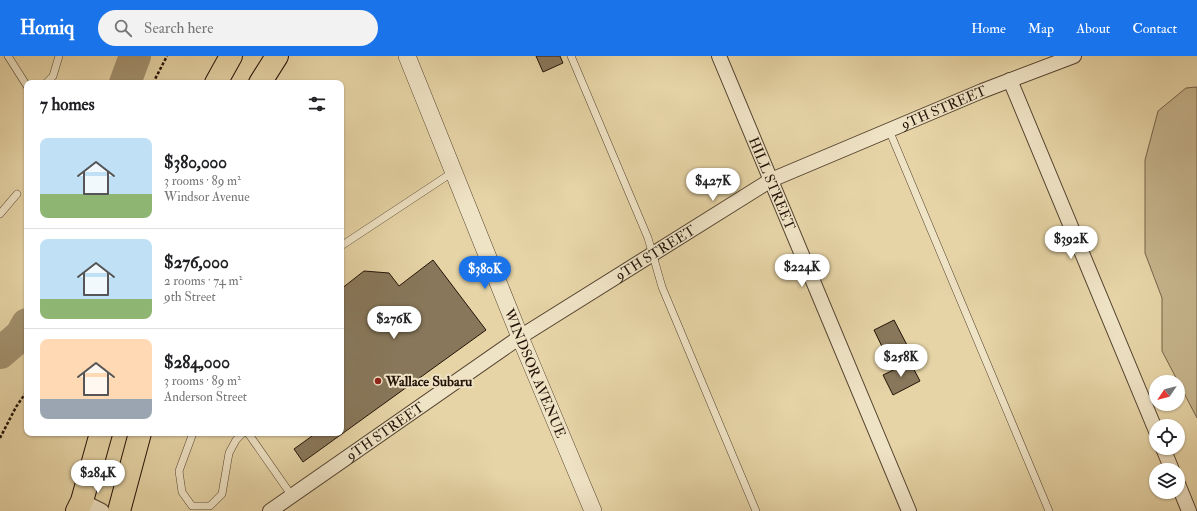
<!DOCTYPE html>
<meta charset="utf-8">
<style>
:root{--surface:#fff;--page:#f2f2f2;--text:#202124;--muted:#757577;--line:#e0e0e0;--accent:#1a73e8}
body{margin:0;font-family:"IM FELL Double Pica",serif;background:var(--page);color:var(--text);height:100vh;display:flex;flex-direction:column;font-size:15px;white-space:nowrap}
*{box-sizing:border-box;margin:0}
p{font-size:13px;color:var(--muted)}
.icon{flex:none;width:22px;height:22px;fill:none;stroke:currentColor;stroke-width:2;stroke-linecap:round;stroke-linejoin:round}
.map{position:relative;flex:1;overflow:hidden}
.details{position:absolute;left:24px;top:24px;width:320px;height:356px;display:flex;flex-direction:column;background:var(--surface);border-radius:8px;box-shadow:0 1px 3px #0004}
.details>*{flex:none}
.needle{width:26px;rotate:235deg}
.buttons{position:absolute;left:1149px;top:319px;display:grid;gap:8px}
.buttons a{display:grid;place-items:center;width:36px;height:36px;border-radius:50%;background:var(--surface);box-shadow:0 1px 3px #0004;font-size:20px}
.price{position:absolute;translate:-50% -34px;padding:0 9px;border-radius:14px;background:#fff;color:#222;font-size:13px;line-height:26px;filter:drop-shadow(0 1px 2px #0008)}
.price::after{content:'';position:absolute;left:50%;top:24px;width:12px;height:9px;margin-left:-6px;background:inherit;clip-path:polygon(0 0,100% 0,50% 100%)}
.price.active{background:var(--accent);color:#fff}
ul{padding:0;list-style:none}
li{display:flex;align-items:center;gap:12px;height:100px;padding:0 16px}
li+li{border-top:1px solid var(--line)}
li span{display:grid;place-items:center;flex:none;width:112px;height:80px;border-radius:8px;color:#555}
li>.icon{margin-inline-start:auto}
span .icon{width:48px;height:48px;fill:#fffc;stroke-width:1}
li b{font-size:17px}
h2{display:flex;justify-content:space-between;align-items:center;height:48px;padding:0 16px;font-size:17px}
header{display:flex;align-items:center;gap:24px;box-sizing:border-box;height:56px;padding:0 20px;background:var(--accent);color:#fff}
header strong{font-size:19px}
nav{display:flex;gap:22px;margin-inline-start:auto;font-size:14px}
.search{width:280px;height:36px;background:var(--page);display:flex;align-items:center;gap:10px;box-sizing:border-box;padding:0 14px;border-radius:22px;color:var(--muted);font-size:15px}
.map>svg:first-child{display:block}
.green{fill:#c5b38b;stroke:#746249}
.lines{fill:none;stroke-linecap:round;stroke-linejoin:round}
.river{stroke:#a39270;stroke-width:32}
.building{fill:#88775a;stroke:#221207}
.service-casing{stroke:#53422f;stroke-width:8}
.minor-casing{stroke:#53422f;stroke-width:16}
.tertiary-casing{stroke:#53422f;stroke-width:18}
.trunk-casing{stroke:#221207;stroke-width:24}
.path{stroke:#221207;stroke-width:2.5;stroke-dasharray:3 2;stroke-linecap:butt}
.service{stroke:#efe3c5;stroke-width:7}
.minor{stroke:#efe3c5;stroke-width:14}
.tertiary{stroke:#efe3c5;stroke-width:17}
.trunk{stroke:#e6d4a6;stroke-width:22}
.poi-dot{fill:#8f2418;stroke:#efe3c5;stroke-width:1.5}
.labels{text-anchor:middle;stroke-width:4;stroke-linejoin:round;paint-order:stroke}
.street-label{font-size:14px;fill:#221207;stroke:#efe3c5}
.poi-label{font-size:14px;font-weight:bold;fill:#221207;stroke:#efe3c5;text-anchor:start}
</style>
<header>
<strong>Homiq</strong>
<div class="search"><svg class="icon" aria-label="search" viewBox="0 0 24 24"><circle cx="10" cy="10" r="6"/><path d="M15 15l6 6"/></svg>Search here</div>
<nav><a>Home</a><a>Map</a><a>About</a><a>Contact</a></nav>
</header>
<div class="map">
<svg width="1197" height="455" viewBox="0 0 1197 455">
<rect width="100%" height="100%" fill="#e6d4a6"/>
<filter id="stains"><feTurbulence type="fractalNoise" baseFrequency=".005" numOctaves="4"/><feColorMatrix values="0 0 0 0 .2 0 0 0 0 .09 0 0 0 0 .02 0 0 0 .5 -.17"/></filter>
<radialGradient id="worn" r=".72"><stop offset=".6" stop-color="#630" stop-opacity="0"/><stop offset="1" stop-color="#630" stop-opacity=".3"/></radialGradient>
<path class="green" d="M1197,31V362L1162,295V242L1145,197V104L1158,55L1186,32Z"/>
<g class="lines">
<path class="river" d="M125,27L135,0
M0,297L21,279L27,268"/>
</g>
<path class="building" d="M536,0H560L563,7L543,16Z
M433,204L486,274L303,406L294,393L312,380L310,377H341V233L364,215L389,217L399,230Z
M894,264L908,291L887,301L874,274Z
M910,306L920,325L893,339L883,319Z"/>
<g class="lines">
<defs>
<path id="service" d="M8,0L27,30
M571,0L648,182L662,231L756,455
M46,27L53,20L59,0
M889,74L1049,455
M0,158L17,138
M341,190L453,116
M193,377L179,415L182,436L192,450H210L222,438L229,397L236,384L243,377
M248,377L292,440"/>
<g id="minor">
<path id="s1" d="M719,0L909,455"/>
<path d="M1010,24L1156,375"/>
<path d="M1163,392L1172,414"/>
<path d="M1178,428L1189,455"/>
<path d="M82,445L102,455"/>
<path id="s2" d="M270,455L520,281L771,124L982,35L1074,0"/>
</g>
<g id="tertiary">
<path id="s3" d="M407,0L520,281L593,455"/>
</g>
<path id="trunk" d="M216,27L231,0
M260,27L277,0
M77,455L82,445L101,377
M119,455L140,377"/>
</defs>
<use href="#service" class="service-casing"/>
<use href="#minor" class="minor-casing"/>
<use href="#tertiary" class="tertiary-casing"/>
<use href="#trunk" class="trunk-casing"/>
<path class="path" d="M153,27L167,0
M0,382L16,351L27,335"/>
<use href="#service" class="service"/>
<use href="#minor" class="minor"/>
<use href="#tertiary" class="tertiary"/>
<use href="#trunk" class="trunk"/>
</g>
<circle class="poi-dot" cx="378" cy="325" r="4"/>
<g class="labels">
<g class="street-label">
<text dy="5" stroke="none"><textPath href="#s2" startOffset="788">9TH STREET</textPath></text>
<text dy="5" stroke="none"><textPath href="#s1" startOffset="138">HILL STREET</textPath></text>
<text dy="5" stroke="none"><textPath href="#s2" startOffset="464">9TH STREET</textPath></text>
<text dy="5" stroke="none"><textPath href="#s3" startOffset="342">WINDSOR AVENUE</textPath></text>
<text dy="5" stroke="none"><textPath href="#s2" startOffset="140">9TH STREET</textPath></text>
</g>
<g class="poi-label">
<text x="386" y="330">Wallace Subaru</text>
</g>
</g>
<rect width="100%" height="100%" filter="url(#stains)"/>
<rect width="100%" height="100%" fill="url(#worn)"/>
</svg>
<div class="buttons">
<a><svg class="needle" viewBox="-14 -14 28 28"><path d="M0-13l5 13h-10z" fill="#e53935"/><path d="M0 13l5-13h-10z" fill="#757577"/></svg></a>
<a><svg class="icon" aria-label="locate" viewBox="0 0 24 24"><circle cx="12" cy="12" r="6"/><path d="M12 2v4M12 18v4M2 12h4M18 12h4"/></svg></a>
<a><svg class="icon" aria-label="layers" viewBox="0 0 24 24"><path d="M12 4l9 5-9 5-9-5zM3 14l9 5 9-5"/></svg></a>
</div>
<b class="price" style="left:713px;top:146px">$427K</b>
<b class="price" style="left:1071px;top:204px">$392K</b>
<b class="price" style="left:802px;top:232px">$224K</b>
<b class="price active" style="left:485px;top:234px">$380K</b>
<b class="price" style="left:394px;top:284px">$276K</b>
<b class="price" style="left:901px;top:322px">$258K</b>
<b class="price" style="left:98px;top:438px">$284K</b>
<section class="details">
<h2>7 homes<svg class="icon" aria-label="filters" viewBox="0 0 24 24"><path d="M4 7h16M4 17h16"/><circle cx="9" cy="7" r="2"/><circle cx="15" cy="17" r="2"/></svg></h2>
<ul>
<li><span style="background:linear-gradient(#bfe0f5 70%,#8fb573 0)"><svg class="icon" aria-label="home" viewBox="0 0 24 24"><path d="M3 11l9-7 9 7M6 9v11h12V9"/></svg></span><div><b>$380,000</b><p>3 rooms · 89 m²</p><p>Windsor Avenue</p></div></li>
<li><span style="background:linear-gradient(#bfe0f5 75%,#8fb573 0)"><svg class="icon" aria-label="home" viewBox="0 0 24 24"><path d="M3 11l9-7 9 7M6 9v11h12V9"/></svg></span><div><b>$276,000</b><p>2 rooms · 74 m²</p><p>9th Street</p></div></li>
<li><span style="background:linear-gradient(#ffd9b3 75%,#9aa5b1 0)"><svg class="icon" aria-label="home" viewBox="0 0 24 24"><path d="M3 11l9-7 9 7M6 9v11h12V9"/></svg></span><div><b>$284,000</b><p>3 rooms · 89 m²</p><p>Anderson Street</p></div></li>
</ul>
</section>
</div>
